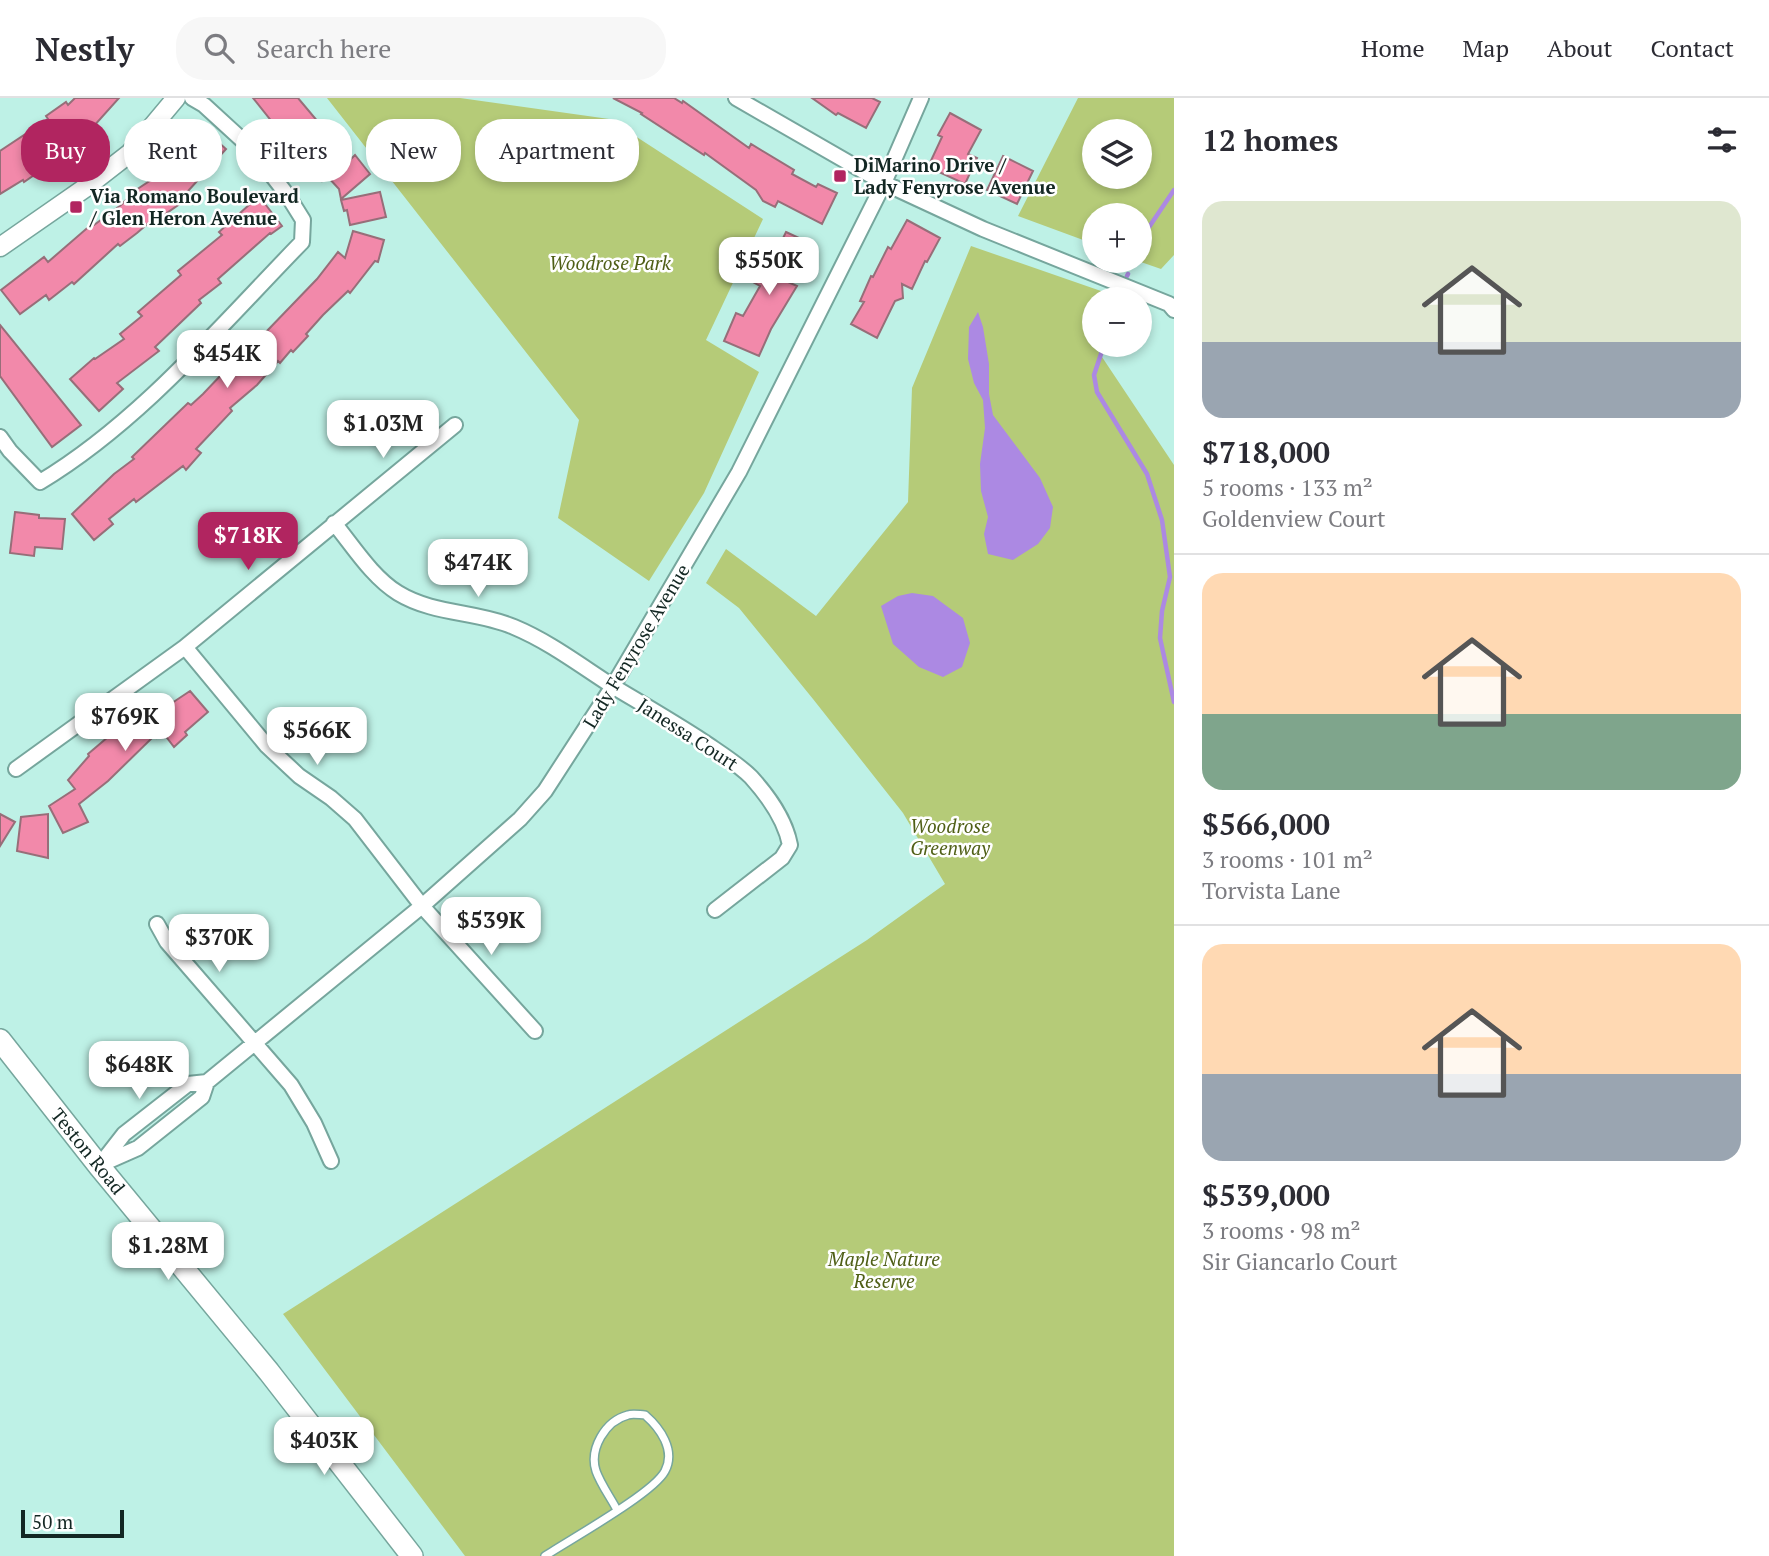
<!DOCTYPE html>
<meta charset="utf-8">
<style>
:root{--surface:#fff;--page:#f7f7f7;--text:#2b2b33;--muted:#7c7c81;--line:#e1e1e2;--accent:#b12560}
body{margin:0;font-family:"PT Serif",serif;background:var(--page);color:var(--text);height:100vh;display:flex;flex-direction:column;font-size:26px;white-space:nowrap}
*{box-sizing:border-box;margin:0}
p{font-size:23px;color:var(--muted)}
.icon{flex:none;width:38px;height:38px;fill:none;stroke:currentColor;stroke-width:2;stroke-linecap:round;stroke-linejoin:round}
.map{position:relative;flex:1;overflow:hidden}
.sheet{display:flex;flex-direction:column;background:var(--surface);width:595px}
.sheet>*{flex:none}
.hud{position:absolute;left:21px;top:21px;width:665px;height:63px;display:flex;gap:14px}
.tools{position:absolute;left:1082px;top:21px;display:grid;gap:14px}
.tools a{display:grid;place-items:center;width:70px;height:70px;border-radius:50%;background:var(--surface);box-shadow:0 4px 10px #0003;font-size:35px}
.scale{position:absolute;left:21px;bottom:18px;width:103px;box-sizing:border-box;padding-left:7px;border:4px solid #132723;border-top:0;font-size:19px;line-height:24px;white-space:nowrap;color:#132723;-webkit-text-stroke:5px #fff;paint-order:stroke}
.price{position:absolute;translate:-50% -60px;padding:0 16px;border-radius:14px;background:#fff;color:#222;font-size:23px;line-height:46px;filter:drop-shadow(0 2px 4px #0008)}
.price::after{content:'';position:absolute;left:50%;top:42px;width:21px;height:16px;margin-left:-10px;background:inherit;clip-path:polygon(0 0,100% 0,50% 100%)}
.price.current{background:var(--accent);color:#fff}
ul{padding:0;list-style:none}
li{display:grid;align-content:center;gap:14px;height:371px;padding:0 28px}
li+li{border-top:2px solid var(--line)}
li span{display:grid;place-items:center;height:217px;border-radius:21px;color:#555}
li>.icon{margin-inline-start:auto}
span .icon{width:126px;height:126px;fill:#fffc;stroke-width:1}
li b{font-size:30px}
h2{display:flex;justify-content:space-between;align-items:center;height:84px;padding:0 28px;font-size:30px}
.tag{padding:0 24px;border-radius:28px;background:var(--surface);box-shadow:0 4px 10px #0003;font-size:24px;line-height:63px}
.tag.current{background:var(--accent);color:#fff}
header{display:flex;align-items:center;gap:42px;box-sizing:border-box;height:98px;padding:0 35px;background:var(--surface);border-bottom:2px solid var(--line)}
header strong{font-size:33px}
nav{display:flex;gap:38px;margin-inline-start:auto;font-size:24px}
.search{width:490px;height:63px;background:var(--page);display:flex;align-items:center;gap:18px;box-sizing:border-box;padding:0 24px;border-radius:28px;color:var(--muted);font-size:26px}
main{display:flex;flex:1;min-height:0}
.map>svg:first-child{display:block}
.green{fill:#b5cb78;fill-rule:evenodd}
.water{fill:#ac89e3}
.lines{fill:none;stroke-linecap:round;stroke-linejoin:round}
.stream{stroke:#ac89e3;stroke-width:4.5}
.building{fill:#f289aa;stroke:#976e79;stroke-width:2}
.service-casing{stroke:#76a69d;stroke-width:10}
.minor-casing{stroke:#76a69d;stroke-width:18}
.tertiary-casing{stroke:#76a69d;stroke-width:21}
.secondary-casing{stroke:#76a69d;stroke-width:24}
.service{stroke:#fff;stroke-width:7}
.minor{stroke:#fff;stroke-width:14}
.tertiary{stroke:#fff;stroke-width:18}
.secondary{stroke:#fff;stroke-width:21}
.poi-dot{fill:#b12560;stroke:#fff;stroke-width:2.5}
.labels{text-anchor:middle;stroke-width:5;stroke-linejoin:round;paint-order:stroke}
.poi-label{font-size:19px;font-weight:bold;fill:#132723;stroke:#fff;text-anchor:start}
.park-label{font-size:19px;font-style:italic;fill:#4f5f16;stroke:#fff}
.street-label{font-size:19px;fill:#132723;stroke:#fff}
</style>
<header>
<strong>Nestly</strong>
<div class="search"><svg class="icon" aria-label="search" viewBox="0 0 24 24"><circle cx="10" cy="10" r="6"/><path d="M15 15l6 6"/></svg>Search here</div>
<nav><a>Home</a><a>Map</a><a>About</a><a>Contact</a></nav>
</header>
<main>
<div class="map">
<svg width="1174" height="1458" viewBox="0 0 1174 1458">
<rect width="100%" height="100%" fill="#bef1e6"/>
<path class="green" d="M327,0H460L609,21L763,121L706,242L759,274L704,395L649,483L558,420L579,322Z
M1078,0H1174V157L1161,171L1138,163L1139,117H1094V146L1018,118ZM1094,33H1139V79H1094Z
M971,148L1124,201H1094V247L1174,367V1458H465L283,1216L867,842L945,786L903,715L813,601L739,510L706,485L726,451L816,518L908,404L912,290Z"/>
<path class="water" d="M978,214L983,229L989,266V296L993,317L1040,380L1053,409L1050,430L1038,446L1013,462L988,456L984,436L988,419L981,393L980,366L985,330L983,302L974,285L968,261L969,229Z
M912,495L933,498L963,520L970,545L962,569L943,579L919,569L893,546L881,508L898,498Z"/>
<g class="lines">
<path class="stream" d="M1139,144L1174,92
M1127,178L1128,176
M1119,201L1120,199
M1104,247L1094,277L1097,294L1147,376L1162,422L1170,479L1162,513L1160,540L1174,604"/>
</g>
<path class="building" d="M75,0H119L93,29L63,50L65,52L42,69L43,71L24,84L23,82L0,96V53L48,21L46,18L66,4L68,7Z
M253,0H298L350,62L355,57L370,76L341,101L339,91L327,78L322,83L315,75L319,71L297,47L293,50Z
M613,0H674L682,5L683,3L749,50L751,46L794,72L792,76L816,89L818,86L837,95L822,126L778,103L775,109L763,103L756,92L705,55L704,57L641,16L642,15Z
M812,0H872L880,4L866,30L838,15L836,17Z
M950,15L981,32L968,56L977,60L965,86L928,69L942,39L938,37Z
M198,26L226,51L179,103L181,105L161,119L159,116L137,135L120,148L118,146L74,186L72,184L49,202L46,197L20,216L1,192L44,159L48,164L93,125L94,127L121,107L136,92L163,74L157,68L173,51L175,53Z
M1003,58L1033,73L1017,106L987,92Z
M380,94L386,119L350,127L347,112L344,113L341,102Z
M259,98L282,128L271,136L270,135L218,181L221,185L199,202L201,205L155,249L159,253L117,285L123,291L99,313L70,281L94,260L95,261L124,241L120,236L142,218L138,214L181,177L178,173L222,137L219,134Z
M907,122L940,140L927,164L925,163L912,191L902,186L903,200L895,203L877,240L851,226L864,204L860,203L871,178L873,179L888,149L891,151Z
M353,133L384,142L378,164L375,163L350,195L348,193L323,217L306,236L308,238L293,254L291,252L280,265L278,263L257,287L230,310L232,313L196,351L201,355L186,372L183,368L136,404L134,401L109,421L113,426L94,442L72,416L114,376L134,361L132,359L188,305L191,307L203,296L261,235L264,236L317,181L338,154L345,160Z
M786,134L814,147L809,157L802,158L788,184L797,188L771,231L759,258L724,243L736,215L743,218L760,188L753,184L760,170L767,173Z
M0,227L81,327L52,349L0,278Z
M15,414L39,417V420L65,421L62,451L35,449L34,458L10,455Z
M190,593L208,614L185,634L187,637L174,649L164,636L157,640L155,637L108,683L79,706L88,724L63,735L49,708L75,691L68,682L89,658L88,656L135,616L138,620L160,601L166,609Z
M0,716L15,724L0,748Z
M48,716V760L17,753L21,719Z"/>
<g class="lines">
<defs>
<path id="service" d="M545,1458C569,1442 654,1395 665,1373C676,1352 660,1330 645,1317C640,1317 633,1315 628,1317C605,1323 589,1351 596,1373C601,1387 611,1400 617,1412"/>
<path id="minor" d="M736,0L884,85L983,131L1169,206L1174,212
M0,339L10,353L40,384C140,324 221,227 302,144L303,122L288,98L251,50L204,7L192,0
M334,425C353,448 372,479 398,495C434,517 477,513 514,529C550,544 581,568 614,589C644,607 675,625 704,644C720,655 738,666 751,679C769,699 785,721 790,747L782,760L715,812
M185,549L267,648L299,678L331,700L355,721L422,808L535,933
M16,671L185,549L455,327
M157,826L167,844L291,987L314,1025L331,1063
M104,1065L138,1050L202,999L207,984
M99,1068L124,1036L188,986L207,984L422,808L520,721L545,693L613,588L739,374L884,85L921,0"/>
<path id="tertiary" d="M0,149L85,90L130,55L176,0"/>
<path id="secondary" d="M0,942L99,1068L269,1274L412,1458"/>
</defs>
<use href="#service" class="service-casing"/>
<use href="#minor" class="minor-casing"/>
<use href="#tertiary" class="tertiary-casing"/>
<use href="#secondary" class="secondary-casing"/>
<use href="#service" class="service"/>
<use href="#minor" class="minor"/>
<use href="#tertiary" class="tertiary"/>
<use href="#secondary" class="secondary"/>
</g>
<g class="poi-dot">
<rect x="833" y="71" width="14" height="14" rx="3.5"/>
<rect x="69" y="102" width="14" height="14" rx="3.5"/>
</g>
<g class="labels">
<g class="poi-label">
<text x="854" y="74">DiMarino Drive /<tspan x="854" dy="22">Lady Fenyrose Avenue</tspan></text>
<text x="90" y="105">Via Romano Boulevard<tspan x="90" dy="22">/ Glen Heron Avenue</tspan></text>
</g>
<g class="park-label">
<text x="610" y="172">Woodrose Park</text>
<text x="950" y="735">Woodrose<tspan x="950" dy="22">Greenway</tspan></text>
<text x="884" y="1168">Maple Nature<tspan x="884" dy="22">Reserve</tspan></text>
</g>
<g class="street-label">
<text transform="translate(636 548) rotate(-59)" y="7">Lady Fenyrose Avenue</text>
<text transform="translate(688 636) rotate(33)" y="7">Janessa Court</text>
<text transform="translate(88 1053) rotate(51)" y="7">Teston Road</text>
</g>
</g>
</svg>
<div class="tools">
<a><svg class="icon" aria-label="layers" viewBox="0 0 24 24"><path d="M12 4l9 5-9 5-9-5zM3 14l9 5 9-5"/></svg></a>
<a>+</a>
<a>−</a>
</div>
<div class="scale">50 m</div>
<b class="price" style="left:769px;top:199px">$550K</b>
<b class="price" style="left:227px;top:292px">$454K</b>
<b class="price" style="left:383px;top:362px">$1.03M</b>
<b class="price current" style="left:248px;top:474px">$718K</b>
<b class="price" style="left:478px;top:501px">$474K</b>
<b class="price" style="left:125px;top:655px">$769K</b>
<b class="price" style="left:317px;top:669px">$566K</b>
<b class="price" style="left:491px;top:859px">$539K</b>
<b class="price" style="left:219px;top:876px">$370K</b>
<b class="price" style="left:139px;top:1003px">$648K</b>
<b class="price" style="left:168px;top:1184px">$1.28M</b>
<b class="price" style="left:324px;top:1379px">$403K</b>
<div class="hud">
<a class="tag current">Buy</a>
<a class="tag">Rent</a>
<a class="tag">Filters</a>
<a class="tag">New</a>
<a class="tag">Apartment</a>
</div>
</div>
<section class="sheet">
<h2>12 homes<svg class="icon" aria-label="filters" viewBox="0 0 24 24"><path d="M4 7h16M4 17h16"/><circle cx="9" cy="7" r="2"/><circle cx="15" cy="17" r="2"/></svg></h2>
<ul>
<li><span style="background:linear-gradient(#dfe7d0 65%,#9aa5b1 0)"><svg class="icon" aria-label="home" viewBox="0 0 24 24"><path d="M3 11l9-7 9 7M6 9v11h12V9"/></svg></span><div><b>$718,000</b><p>5 rooms · 133 m²</p><p>Goldenview Court</p></div></li>
<li><span style="background:linear-gradient(#ffd9b3 65%,#7fa58c 0)"><svg class="icon" aria-label="home" viewBox="0 0 24 24"><path d="M3 11l9-7 9 7M6 9v11h12V9"/></svg></span><div><b>$566,000</b><p>3 rooms · 101 m²</p><p>Torvista Lane</p></div></li>
<li><span style="background:linear-gradient(#ffd9b3 60%,#9aa5b1 0)"><svg class="icon" aria-label="home" viewBox="0 0 24 24"><path d="M3 11l9-7 9 7M6 9v11h12V9"/></svg></span><div><b>$539,000</b><p>3 rooms · 98 m²</p><p>Sir Giancarlo Court</p></div></li>
</ul>
</section>
</main>
